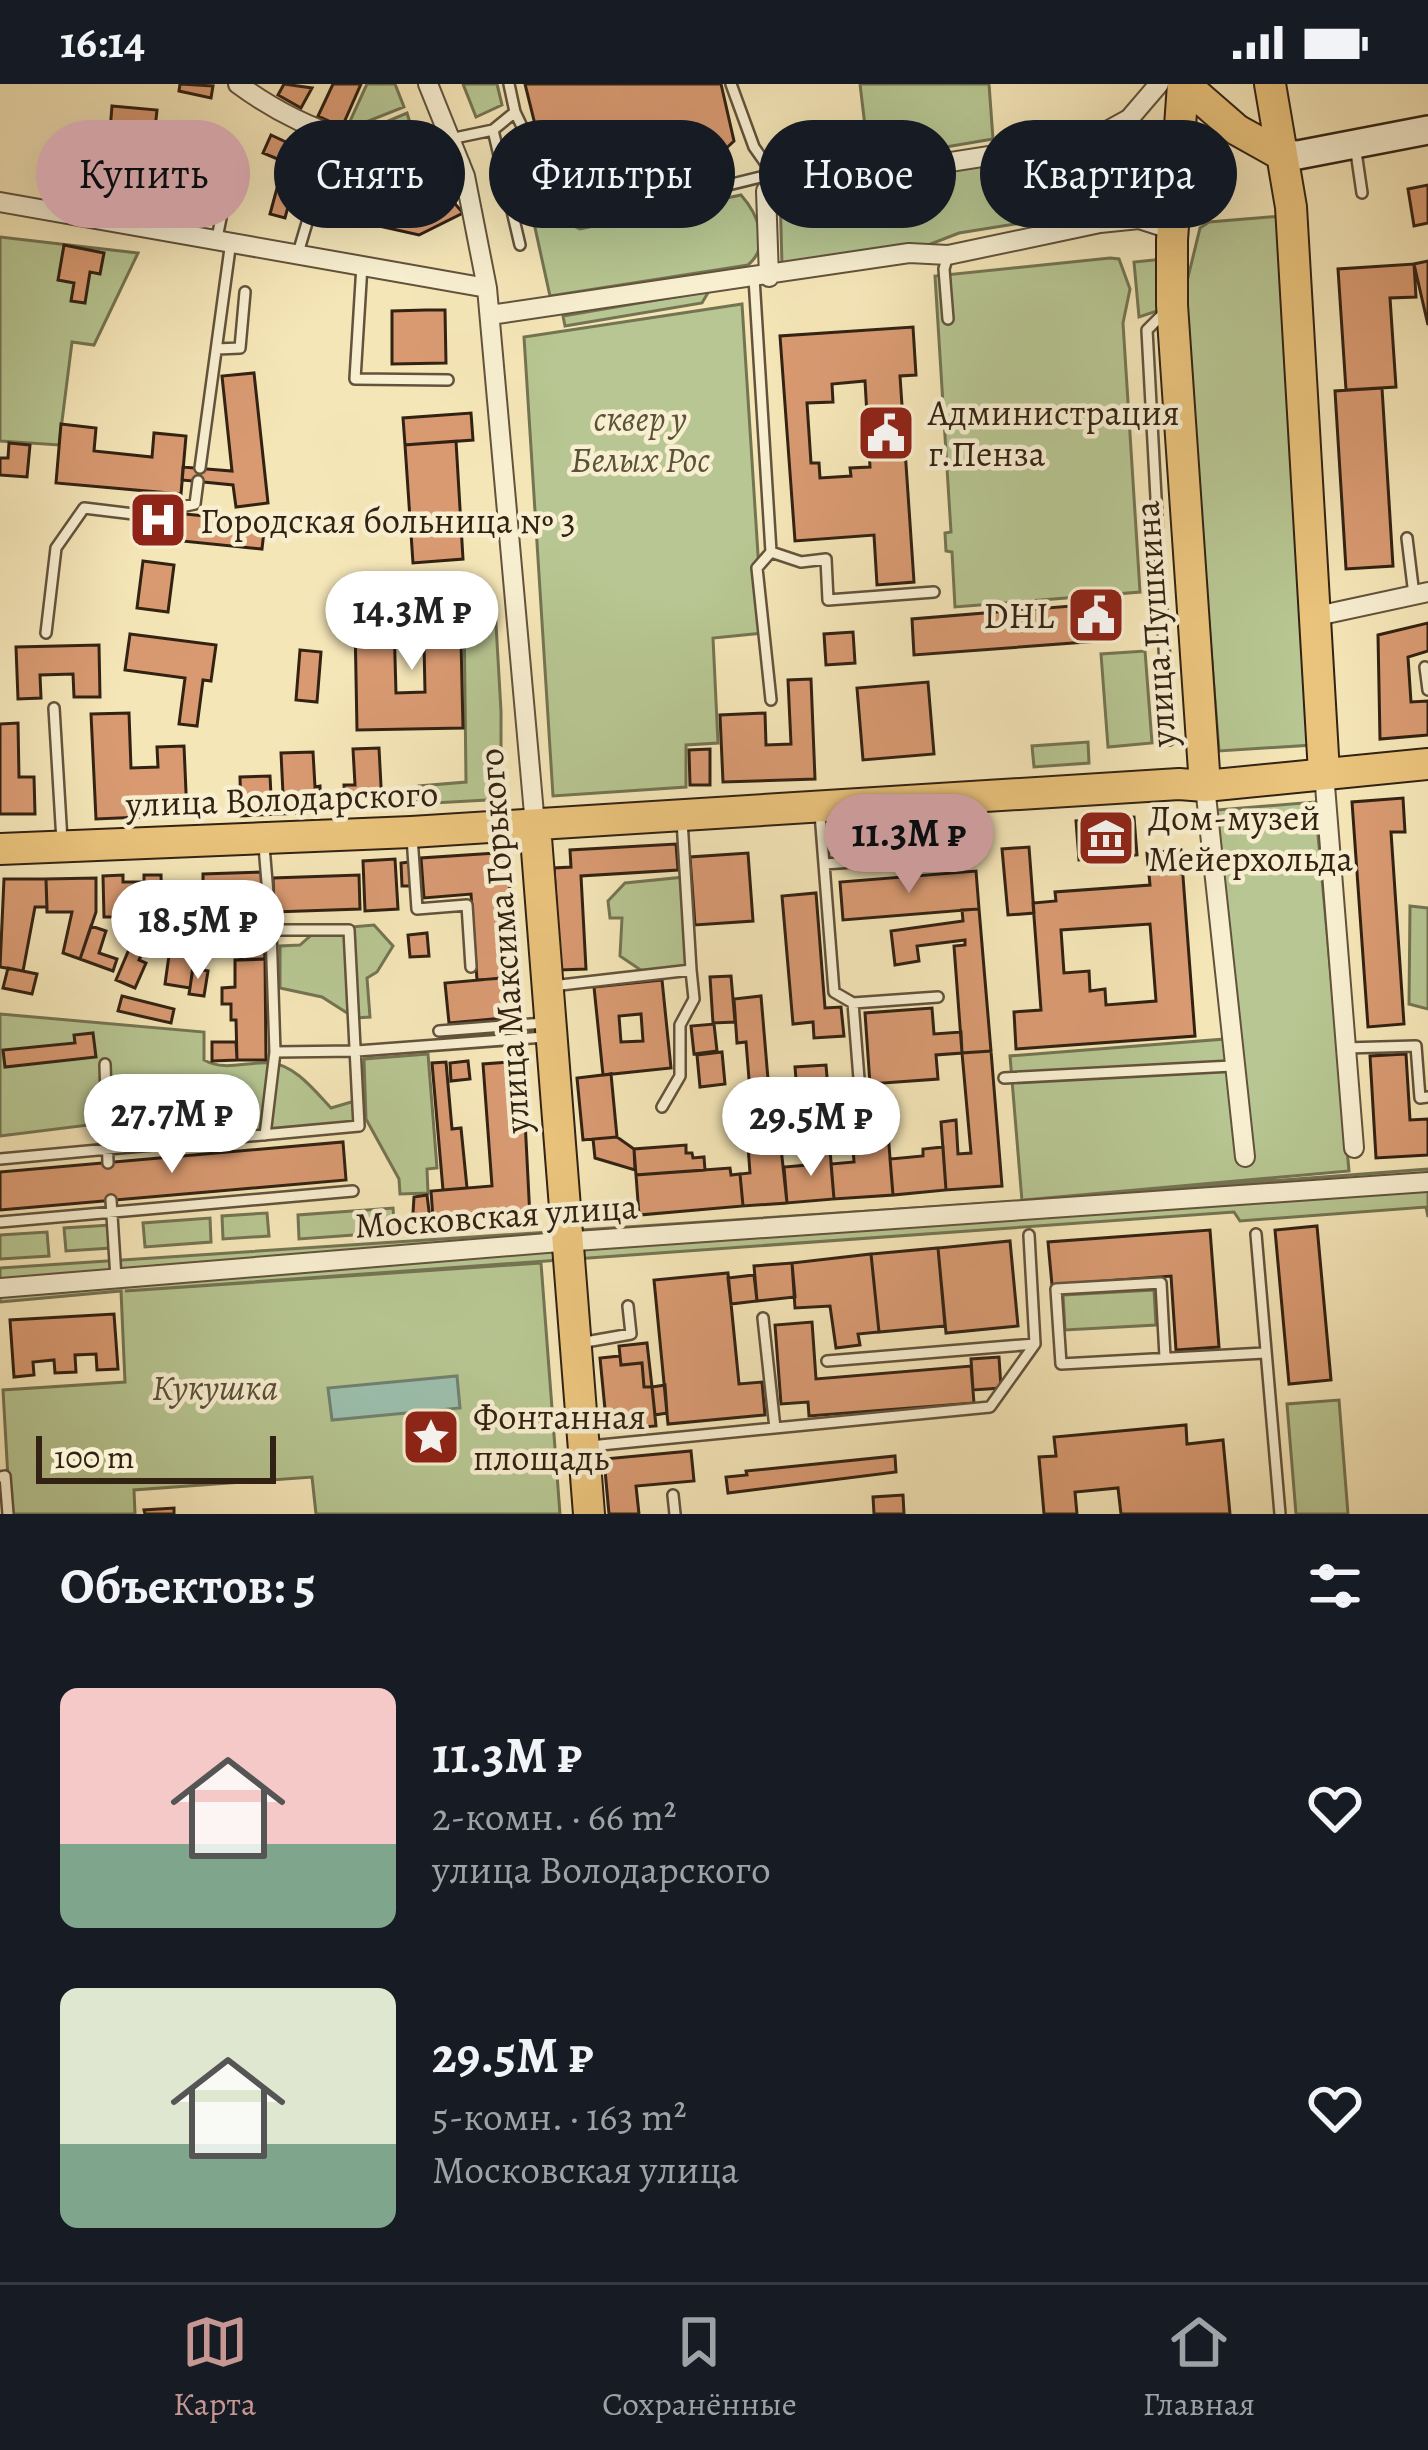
<!DOCTYPE html>
<html lang="ru">
<meta charset="utf-8">
<style>
:root{--surface:#171b24;--page:#242831;--text:#f1f3f6;--muted:#9ea1a6;--line:#363941;--accent:#c59692}
body{margin:0;font-family:Alegreya,serif;background:var(--page);color:var(--text);height:100vh;display:flex;flex-direction:column;font-size:45px;white-space:nowrap}
*{box-sizing:border-box;margin:0}
p{font-size:39px;color:var(--muted)}
.icon{flex:none;width:66px;height:66px;fill:none;stroke:currentColor;stroke-width:2;stroke-linecap:round;stroke-linejoin:round}
.map{position:relative;height:1430px;overflow:hidden}
.details{display:flex;flex-direction:column;background:var(--surface);flex:1}
.details>*{flex:none}
.top-card{position:absolute;left:36px;top:36px;width:1356px;height:108px;display:flex;gap:24px}
.scale{position:absolute;left:36px;bottom:30px;width:240px;box-sizing:border-box;padding-left:12px;border:6px solid #322213;border-top:0;font-size:33px;line-height:42px;white-space:nowrap;color:#322213;-webkit-text-stroke:9px #f8efd1;paint-order:stroke}
.price{position:absolute;translate:-50% -102px;padding:0 27px;border-radius:42px;background:#fff;color:#222;font-size:39px;line-height:78px;filter:drop-shadow(0 3px 6px #0008)}
.price::after{content:'';position:absolute;left:50%;top:72px;width:36px;height:27px;margin-left:-18px;background:inherit;clip-path:polygon(0 0,100% 0,50% 100%)}
.price.active{background:var(--accent);color:#111}
ul{padding:0;list-style:none}
li{display:flex;align-items:center;gap:36px;height:300px;padding:0 60px}
li span{display:grid;place-items:center;flex:none;width:336px;height:240px;border-radius:18px;color:#555}
li>.icon{margin-inline-start:auto}
span .icon{width:144px;height:144px;fill:#fffc;stroke-width:1}
li b{font-size:51px}
h2{display:flex;justify-content:space-between;align-items:center;height:144px;padding:0 60px;font-size:51px}
.pill{padding:0 42px;border-radius:54px;background:var(--surface);box-shadow:0 12px 48px #0002;font-size:42px;line-height:108px}
.pill.active{background:var(--accent);color:#111}
.status{display:flex;justify-content:space-between;align-items:center;height:84px;padding:0 60px;background:var(--surface);direction:ltr}
.status svg{height:33px;fill:currentColor}
.dock{display:flex;justify-content:space-around;align-items:center;height:168px;border-top:3px solid var(--line);background:var(--surface);font-size:33px;color:var(--muted)}
.dock a{display:grid;justify-items:center;gap:6px}
.dock .active{color:var(--accent)}
.map>svg:first-child{display:block}
.green{fill:#b7c692;stroke:#747452;stroke-width:3}
.water{fill:#9cc0ae;stroke:#728170;stroke-width:3}
.building{fill:#d99a72;stroke:#322213;stroke-width:3;fill-rule:evenodd}
.lines{fill:none;stroke-linecap:round;stroke-linejoin:round}
.lane-casing{stroke:#63533c;stroke-width:14}
.street-casing{stroke:#63533c;stroke-width:22}
.secondary-casing{stroke:#322213;stroke-width:32}
.primary-casing{stroke:#322213;stroke-width:34}
.lane{stroke:#f8efd1;stroke-width:9}
.street{stroke:#f8efd1;stroke-width:18}
.secondary{stroke:#f8efd1;stroke-width:27}
.primary{stroke:#eac37c;stroke-width:30}
.labels{text-anchor:middle;stroke-width:9;stroke-linejoin:round;paint-order:stroke}
.poi-label{font-size:36px;fill:#322213;stroke:#f8efd1;text-anchor:start}
.park-label{font-size:36px;font-style:italic;fill:#5a5339;stroke:#f8efd1}
.street-label{font-size:36px;fill:#322213;stroke:#f8efd1}
</style>
<div class="status"><b>16:14</b><svg viewBox="0 0 49 12"><path d="M0 12V9h3v3zM5 12V6h3v6zM10 12V3h3v9zM15 12V0h3v12zM26 1h20v11H26zM47 4h2v5h-2z"/></svg></div>
<div class="map">
<svg width="1428" height="1430" viewBox="0 0 1428 1430">
<rect width="100%" height="100%" fill="#f5e6b8"/>
<filter id="stains"><feTurbulence type="fractalNoise" baseFrequency=".00167" numOctaves="4"/><feColorMatrix values="0 0 0 0 .2 0 0 0 0 .09 0 0 0 0 .02 0 0 0 .5 -.17"/></filter>
<radialGradient id="worn" r=".72"><stop offset=".6" stop-color="#630" stop-opacity="0"/><stop offset="1" stop-color="#630" stop-opacity=".3"/></radialGradient>
<path class="green" d="M367,0H395L404,23L346,46Z
M463,0H497L502,21L476,33Z
M860,0H989L993,55L869,76Z
M407,29L414,52H353Z
M1138,57L1155,67L1163,88L1157,113L1147,119L959,149L923,163L782,181L780,109Z
M741,111C758,130 771,162 748,181L550,212L530,121L580,145Z
M1282,132L1313,661L1219,667L1183,214L1200,144L1209,138Z
M0,153L138,169L94,261L72,258L59,361L0,357Z
M1110,174L1119,175L1130,205L1123,239L1140,508L955,523L952,468L946,467L945,449L951,448L935,192Z
M1164,175L1160,226L1139,233L1134,178Z
M709,207L702,219L565,242L563,232Z
M742,220L763,549L713,554L718,659L686,661V703L553,712L524,253Z
M495,523L501,627V700L487,716L416,720L419,702L466,698L464,525Z
M1145,567L1152,659L1108,663L1101,570Z
M1088,658L1089,679L1034,683L1032,662Z
M1315,718L1349,1087L1024,1116L1428,1085V1133L1426,1123L1240,1137L1234,1128L125,1207L541,1179L560,1430H316L312,1393L134,1406L135,1430H10L3,1306L125,1298L121,1207L0,1218V1184L1022,1117L1010,972L1237,954L1216,726Z
M685,793L691,886L648,891L620,872L622,834H610L608,817L625,799Z
M1410,822L1428,824V925L1409,920Z
M374,841L393,862L377,888L367,894L370,933L355,934L322,913L280,904V862L300,861L317,846Z
M0,930L204,948V976C226,988 246,977 270,979C294,980 315,1007 331,1024L358,1016L359,1042L146,1061L120,1037L0,1052Z
M428,970L437,1084L427,1085L428,1109L400,1110L399,1095L366,1035L364,975Z
M393,1124L395,1148L299,1155L298,1131Z
M267,1129L269,1152L223,1155L222,1132Z
M210,1134L211,1158L145,1163L143,1139Z
M110,1141L111,1164L66,1167L64,1144Z
M47,1148L49,1172L0,1175V1151Z
M1154,1206L1156,1241L1065,1246L1063,1211Z
M1339,1316L1348,1430H1296L1287,1320Z"/>
<path class="water" d="M457,1292L460,1324L332,1336L328,1304Z"/>
<path class="building" d="M180,0L213,2L211,14L179,7Z
M284,0L312,4L301,24L278,11Z
M333,0H361L342,43L318,32Z
M525,0H721L734,57L708,81L664,97L614,104L571,101L548,93Z
M112,22L157,26L153,63L109,59Z
M271,51L288,59L280,76L263,69Z
M294,65L335,81L329,97L314,91L310,103L284,93Z
M53,66L77,68L72,106L49,103Z
M370,80L432,93L463,129L419,151L357,137Z
M174,81L191,83L186,119L170,117Z
M202,83L222,86L217,124L196,121Z
M131,85L149,87L146,115L128,113Z
M1428,101V139L1414,142L1408,105Z
M277,104L292,108L285,134L270,130Z
M64,161L104,169L100,190L90,188L85,219L71,217L74,199L58,196Z
M1428,177V241L1414,180Z
M1414,180L1416,213L1390,214L1396,303L1346,306L1338,185Z
M426,226H445L446,279L392,280V227Z
M913,243L916,291L900,292L914,498L877,501L874,451L795,457L780,252ZM865,297L870,383L850,384L851,392L820,394L819,379H811L807,319L833,318L832,300Z
M254,289L268,419L236,423L233,401L182,396L183,383L232,387L222,292Z
M1382,304L1393,482L1346,485L1335,307Z
M471,329L473,356L405,361L403,334Z
M61,340L96,344L94,367L152,373L154,349L186,352L181,410L56,399Z
M456,357L463,475L413,479L405,361Z
M9,359L30,361L27,393L0,391V374H8Z
M185,430L265,438L262,465L182,457Z
M143,477L174,481L168,528L137,524Z
M460,512L463,644L357,646L355,539L394,538L396,609L425,608L423,513Z
M1096,520L1099,557L914,571L912,535Z
M1428,539V567L1408,573L1411,618L1428,617V651L1380,655L1378,551Z
M853,548L855,579L826,581L824,550Z
M130,550L216,561L211,597L203,596L197,642L179,640L185,594L125,586Z
M99,561L100,613H74L73,590L40,591L41,614L18,615L16,563Z
M300,566L321,568L317,618L296,616Z
M811,595L815,695L723,698L720,631L765,629L766,661L791,660L788,596Z
M928,598L934,670L863,676L857,604Z
M129,629L131,684L158,683L157,663L184,662L187,731L96,735L91,630Z
M18,639L19,693H34L35,730H0V640Z
M379,664L382,721L345,722L344,701H355L353,665Z
M710,665V701H690L689,666Z
M313,668L315,703L320,702L321,728L241,732L240,693L270,692L271,711L283,710L281,669Z
M1403,714L1405,748H1391L1404,940L1368,943L1352,718Z
M1134,733L1137,771L1079,776L1076,737Z
M676,760L678,786L581,792L586,885L560,886L554,784L571,783L570,766Z
M1029,763L1034,829L1008,831L1002,765Z
M1181,766L1195,952L1016,965L1014,928L1041,926L1033,819L1056,817L1055,808L1150,801L1147,769ZM1150,840L1156,917L1106,921L1105,905L1090,907L1089,887L1064,889L1061,846Z
M496,769L508,781L516,893L477,896L471,810L424,814L421,774Z
M748,769L753,837L695,841L690,773Z
M395,775L398,825L365,827L363,777Z
M410,778L411,802H402L401,779Z
M976,787L979,825L843,836L840,798Z
M261,788L262,815L203,816V790Z
M123,791V798H144V791H161L162,826H129V833H104L103,792Z
M359,791L360,825L274,828L273,794Z
M96,794V828L80,875L63,869L72,828H47L46,795Z
M4,795H46L47,823H35L23,887L0,883Z
M816,809L825,924L841,923L844,952L814,954L813,938L793,940L782,812Z
M979,825L991,967L962,969L954,862L965,861V856L917,862L919,877L895,881L891,847L963,837L962,826Z
M240,837H263L265,875L241,876Z
M91,842L106,847L99,869L117,875L113,887L80,875Z
M427,849L429,872L410,873L408,851Z
M172,850L197,853L190,904L165,900Z
M133,856L146,861L139,876L146,879L135,904L116,896Z
M265,875L266,976H237L236,936H231V920H222V904L235,903V876Z
M8,884L37,890L32,910L3,904Z
M193,884L208,887L204,912L189,910Z
M731,892L735,938L713,939L710,893Z
M512,893L515,933L449,939L445,899Z
M662,896L671,984L603,991L594,903ZM641,930L643,957L621,958L619,932Z
M122,912L174,925L171,939L118,927Z
M761,912L770,1019L751,1020L746,958L737,959L734,915Z
M932,924L934,950L961,948L962,969L936,971L938,995L870,1000L865,929Z
M714,940L717,967L694,970L691,942Z
M93,949L96,973L5,983L3,966L75,959L74,951Z
M212,958H236L237,976L212,977Z
M991,967L1002,1102L946,1106L941,1038L956,1036L958,1070L971,1069L962,969Z
M722,968L725,1000L700,1003L697,971Z
M1406,970L1410,1036L1428,1035V1071L1376,1074L1370,972Z
M468,977L470,995L451,997L450,979Z
M522,977L530,1134L434,1147L431,1107L492,1102L483,980Z
M446,978L452,1045L461,1044L467,1104L443,1106L432,979Z
M826,981L833,1066L802,1069L795,983Z
M611,990L617,1053L583,1056L577,994Z
M776,1018L787,1119L743,1122L740,1090L750,1089L747,1049L736,1050L734,1022Z
M888,1049L893,1111L834,1115L831,1080L854,1078L852,1052Z
M617,1053L634,1065L635,1086L595,1074L593,1055Z
M343,1058L346,1096L0,1126V1088Z
M686,1061V1069H692L693,1074L704,1073L705,1086L636,1091L634,1065Z
M943,1063L946,1106L893,1111L890,1075L923,1072V1065Z
M830,1066L834,1115L787,1119L784,1083L807,1081V1068Z
M730,1084L731,1091L740,1090L743,1122L639,1131L636,1091Z
M427,1111L431,1143L412,1145L414,1113Z
M1317,1142L1331,1296L1289,1300L1275,1146Z
M1210,1146L1219,1263L1176,1266L1171,1192L1052,1201L1048,1158Z
M1010,1157L1018,1242L946,1249L938,1164Z
M938,1164L945,1242L879,1248L871,1170Z
M871,1170L879,1248L858,1250L860,1261L836,1264L830,1222L795,1224L792,1179Z
M792,1179L795,1213L757,1217L754,1182Z
M728,1189L739,1300L762,1298L765,1331L668,1340L654,1196Z
M754,1191L757,1217L731,1220L728,1194Z
M114,1230L118,1285L97,1286L96,1270L75,1271L76,1288L55,1289L54,1276L33,1278L34,1291L14,1293L10,1236Z
M812,1238L816,1295L971,1282L974,1319L809,1332L808,1318L781,1320L775,1241Z
M647,1259L652,1303H644L642,1279L621,1281L619,1262Z
M620,1272L621,1281L642,1279L644,1303H652L656,1342L607,1346L600,1274Z
M999,1273L1001,1304L973,1306L971,1275Z
M665,1301L667,1329L655,1331L652,1303Z
M1186,1341L1187,1360L1223,1356L1230,1430H1121L1118,1404L1075,1408L1077,1430H1044L1039,1373L1056,1372L1054,1353Z
M691,1367L694,1397L636,1402L639,1430H609L604,1375Z
M895,1372L896,1388L728,1409L726,1393L747,1391L746,1387Z
M903,1411L904,1430H874L873,1413Z
M174,1424V1430H145L144,1426Z"/>
<g class="lines">
<defs>
<path id="lane" d="M731,0L754,63L773,90L766,107
M515,28L527,53L543,114L601,132L773,90
M493,46L515,28L509,0
M450,55L493,46L520,161
M1355,61L1362,109
M87,131L97,74
M217,154L223,124
M298,169L317,105
M948,171L944,185L948,235
M362,181L355,295L448,296
M754,194L771,468L757,484L771,616
M1164,229L1147,246L1169,656
M217,265L240,264L245,208
M200,384L231,157
M1407,454L1414,511
M771,468L801,478L826,475L828,516L934,508
M46,549L56,464L84,424L142,431L195,420L198,397
M1425,583L1428,606
M54,624L62,757
M820,729L834,908L853,919L938,913
M412,753L417,825L467,821L471,883
M824,780L883,776
M552,902L691,886L682,736
M853,919L861,1020
M439,947L544,939
M1345,964L1416,962L1420,1014L1428,1013
M275,968L357,967L545,953
M105,980L108,1079
M1004,994L1232,982
M662,1023L680,992V941L694,915L691,886
M265,1051L275,968L271,846
M0,1075L359,1042L349,846H271L264,762
M111,1116L116,1194
M0,1138L353,1107
M1256,1150L1280,1430
M763,1234L775,1344
M580,1259L631,1250L628,1222
M1165,1273L1161,1199L1056,1205L1061,1280L1264,1269
M827,1277L1035,1260
M590,1362L990,1323L1035,1260L1029,1151
M0,1393L5,1392L8,1430
M673,1411L675,1430"/>
<path id="street" d="M238,0C311,54 372,64 460,79
M428,0L465,92L487,204L535,741
M0,118L487,204
M769,193L766,107L1091,56L1129,35L1159,0
M490,231L909,169L948,171L1100,139L1139,135L1173,146
M1317,532L1428,508
M1324,689L1354,1064
M1205,702L1245,1073
M0,1204L547,1159L1428,1098"/>
<path id="secondary" d="M1280,70L1298,71L1428,46"/>
<path id="primary" d="M1183,0L1172,156V221L1205,702
M1184,0L1237,46L1280,70
M1270,0L1291,123L1324,689
M535,741L589,1430
M0,765L411,748L1179,700L1205,702L1428,680"/>
</defs>
<use href="#lane" class="lane-casing"/>
<use href="#street" class="street-casing"/>
<use href="#secondary" class="secondary-casing"/>
<use href="#primary" class="primary-casing"/>
<use href="#lane" class="lane"/>
<use href="#street" class="street"/>
<use href="#secondary" class="secondary"/>
<use href="#primary" class="primary"/>
</g>
<defs>
<symbol id="civic-square" viewBox="-11 -11 22 22"><rect x="-9" y="-9" width="18" height="18" rx="4" fill="#8f2418" stroke="#f8efd1"/><path d="M-.6-6.5H3V-4.5H.6V-3L4-1V1h2V6H-6V1h2V-1L-.6-3ZM-1.2 2.5V6h2.4V2.5Z" fill="#fff"/></symbol>
<symbol id="hospital-square" viewBox="-11 -11 22 22"><rect x="-9" y="-9" width="18" height="18" rx="4" fill="#8f2418" stroke="#f8efd1"/><path d="M-5-5h3v3.5h4V-5h3V5h-3V1.5h-4V5h-3Z" fill="#fff"/></symbol>
<symbol id="museum-square" viewBox="-11 -11 22 22"><rect x="-9" y="-9" width="18" height="18" rx="4" fill="#8f2418" stroke="#f8efd1"/><path d="M0-6L6-3V-2H-6V-3ZM-5-1h2V3h-2ZM-1-1h2V3h-2ZM3-1h2V3H3ZM-6 4H6V6H-6Z" fill="#fff"/></symbol>
<symbol id="sight-square" viewBox="-11 -11 22 22"><rect x="-9" y="-9" width="18" height="18" rx="4" fill="#8f2418" stroke="#f8efd1"/><path d="M0-6L1.8-2.2L6-1.7L2.9 1.2L3.7 5.4L0 3.3L-3.7 5.4L-2.9 1.2L-6-1.7L-1.8-2.2Z" fill="#fff"/></symbol>
</defs>
<g fill-rule="evenodd">
<use href="#civic-square" x="853" y="316" width="66" height="66"/>
<use href="#hospital-square" x="125" y="403" width="66" height="66"/>
<use href="#civic-square" x="1063" y="498" width="66" height="66"/>
<use href="#museum-square" x="1073" y="721" width="66" height="66"/>
<use href="#sight-square" x="398" y="1320" width="66" height="66"/>
</g>
<g class="labels">
<g class="poi-label">
<text x="928" y="341">Администрация<tspan x="928" dy="41">г.Пенза</tspan></text>
<text x="200" y="449">Городская больница № 3</text>
<text x="1054" y="544" text-anchor="end">DHL</text>
<text x="1148" y="746">Дом-музей<tspan x="1148" dy="41">Мейерхольда</tspan></text>
<text x="473" y="1345">Фонтанная<tspan x="473" dy="41">площадь</tspan></text>
</g>
<g class="park-label">
<text x="640" y="347">сквер у<tspan x="640" dy="41">Белых Рос</tspan></text>
<text x="215" y="1316">Кукушка</text>
</g>
<g class="street-label">
<text transform="translate(1154 540) rotate(-94)" y="13">улица Пушкина</text>
<text transform="translate(282 714) rotate(-2)" y="13">улица Володарского</text>
<text transform="translate(503 857) rotate(-94)" y="13">улица Максима Горького</text>
<text transform="translate(496 1131) rotate(-4)" y="13">Московская улица</text>
</g>
</g>
<rect width="100%" height="100%" filter="url(#stains)"/>
<rect width="100%" height="100%" fill="url(#worn)"/>
</svg>
<div class="scale">100 m</div>
<b class="price" style="left:412px;top:589px">14.3M ₽</b>
<b class="price active" style="left:909px;top:812px">11.3M ₽</b>
<b class="price" style="left:198px;top:898px">18.5M ₽</b>
<b class="price" style="left:172px;top:1092px">27.7M ₽</b>
<b class="price" style="left:811px;top:1095px">29.5M ₽</b>
<div class="top-card">
<a class="pill active">Купить</a>
<a class="pill">Снять</a>
<a class="pill">Фильтры</a>
<a class="pill">Новое</a>
<a class="pill">Квартира</a>
</div>
</div>
<section class="details">
<h2>Объектов: 5<svg class="icon" aria-label="filters" viewBox="0 0 24 24"><path d="M4 7h16M4 17h16"/><circle cx="9" cy="7" r="2"/><circle cx="15" cy="17" r="2"/></svg></h2>
<ul>
<li><span style="background:linear-gradient(#f6c9c9 65%,#7fa58c 0)"><svg class="icon" aria-label="home" viewBox="0 0 24 24"><path d="M3 11l9-7 9 7M6 9v11h12V9"/></svg></span><div><b>11.3M ₽</b><p>2-комн. · 66 m²</p><p>улица Володарского</p></div><svg class="icon" aria-label="heart" viewBox="0 0 24 24"><path d="M12 20l-8-8c-3-5 5-10 8-4 3-6 11-1 8 4z"/></svg></li>
<li><span style="background:linear-gradient(#dfe7d0 65%,#7fa58c 0)"><svg class="icon" aria-label="home" viewBox="0 0 24 24"><path d="M3 11l9-7 9 7M6 9v11h12V9"/></svg></span><div><b>29.5M ₽</b><p>5-комн. · 163 m²</p><p>Московская улица</p></div><svg class="icon" aria-label="heart" viewBox="0 0 24 24"><path d="M12 20l-8-8c-3-5 5-10 8-4 3-6 11-1 8 4z"/></svg></li>
</ul>
</section>
<nav class="dock">
<a class="active"><svg class="icon" aria-label="map" viewBox="0 0 24 24"><path d="M3 6l6-2 6 2 6-2v14l-6 2-6-2-6 2zM9 4v14M15 6v14"/></svg>Карта</a>
<a><svg class="icon" aria-label="saved" viewBox="0 0 24 24"><path d="M7 4h10v16l-5-4-5 4z"/></svg>Сохранённые</a>
<a><svg class="icon" aria-label="home" viewBox="0 0 24 24"><path d="M3 11l9-7 9 7M6 9v11h12V9"/></svg>Главная</a>
</nav>
